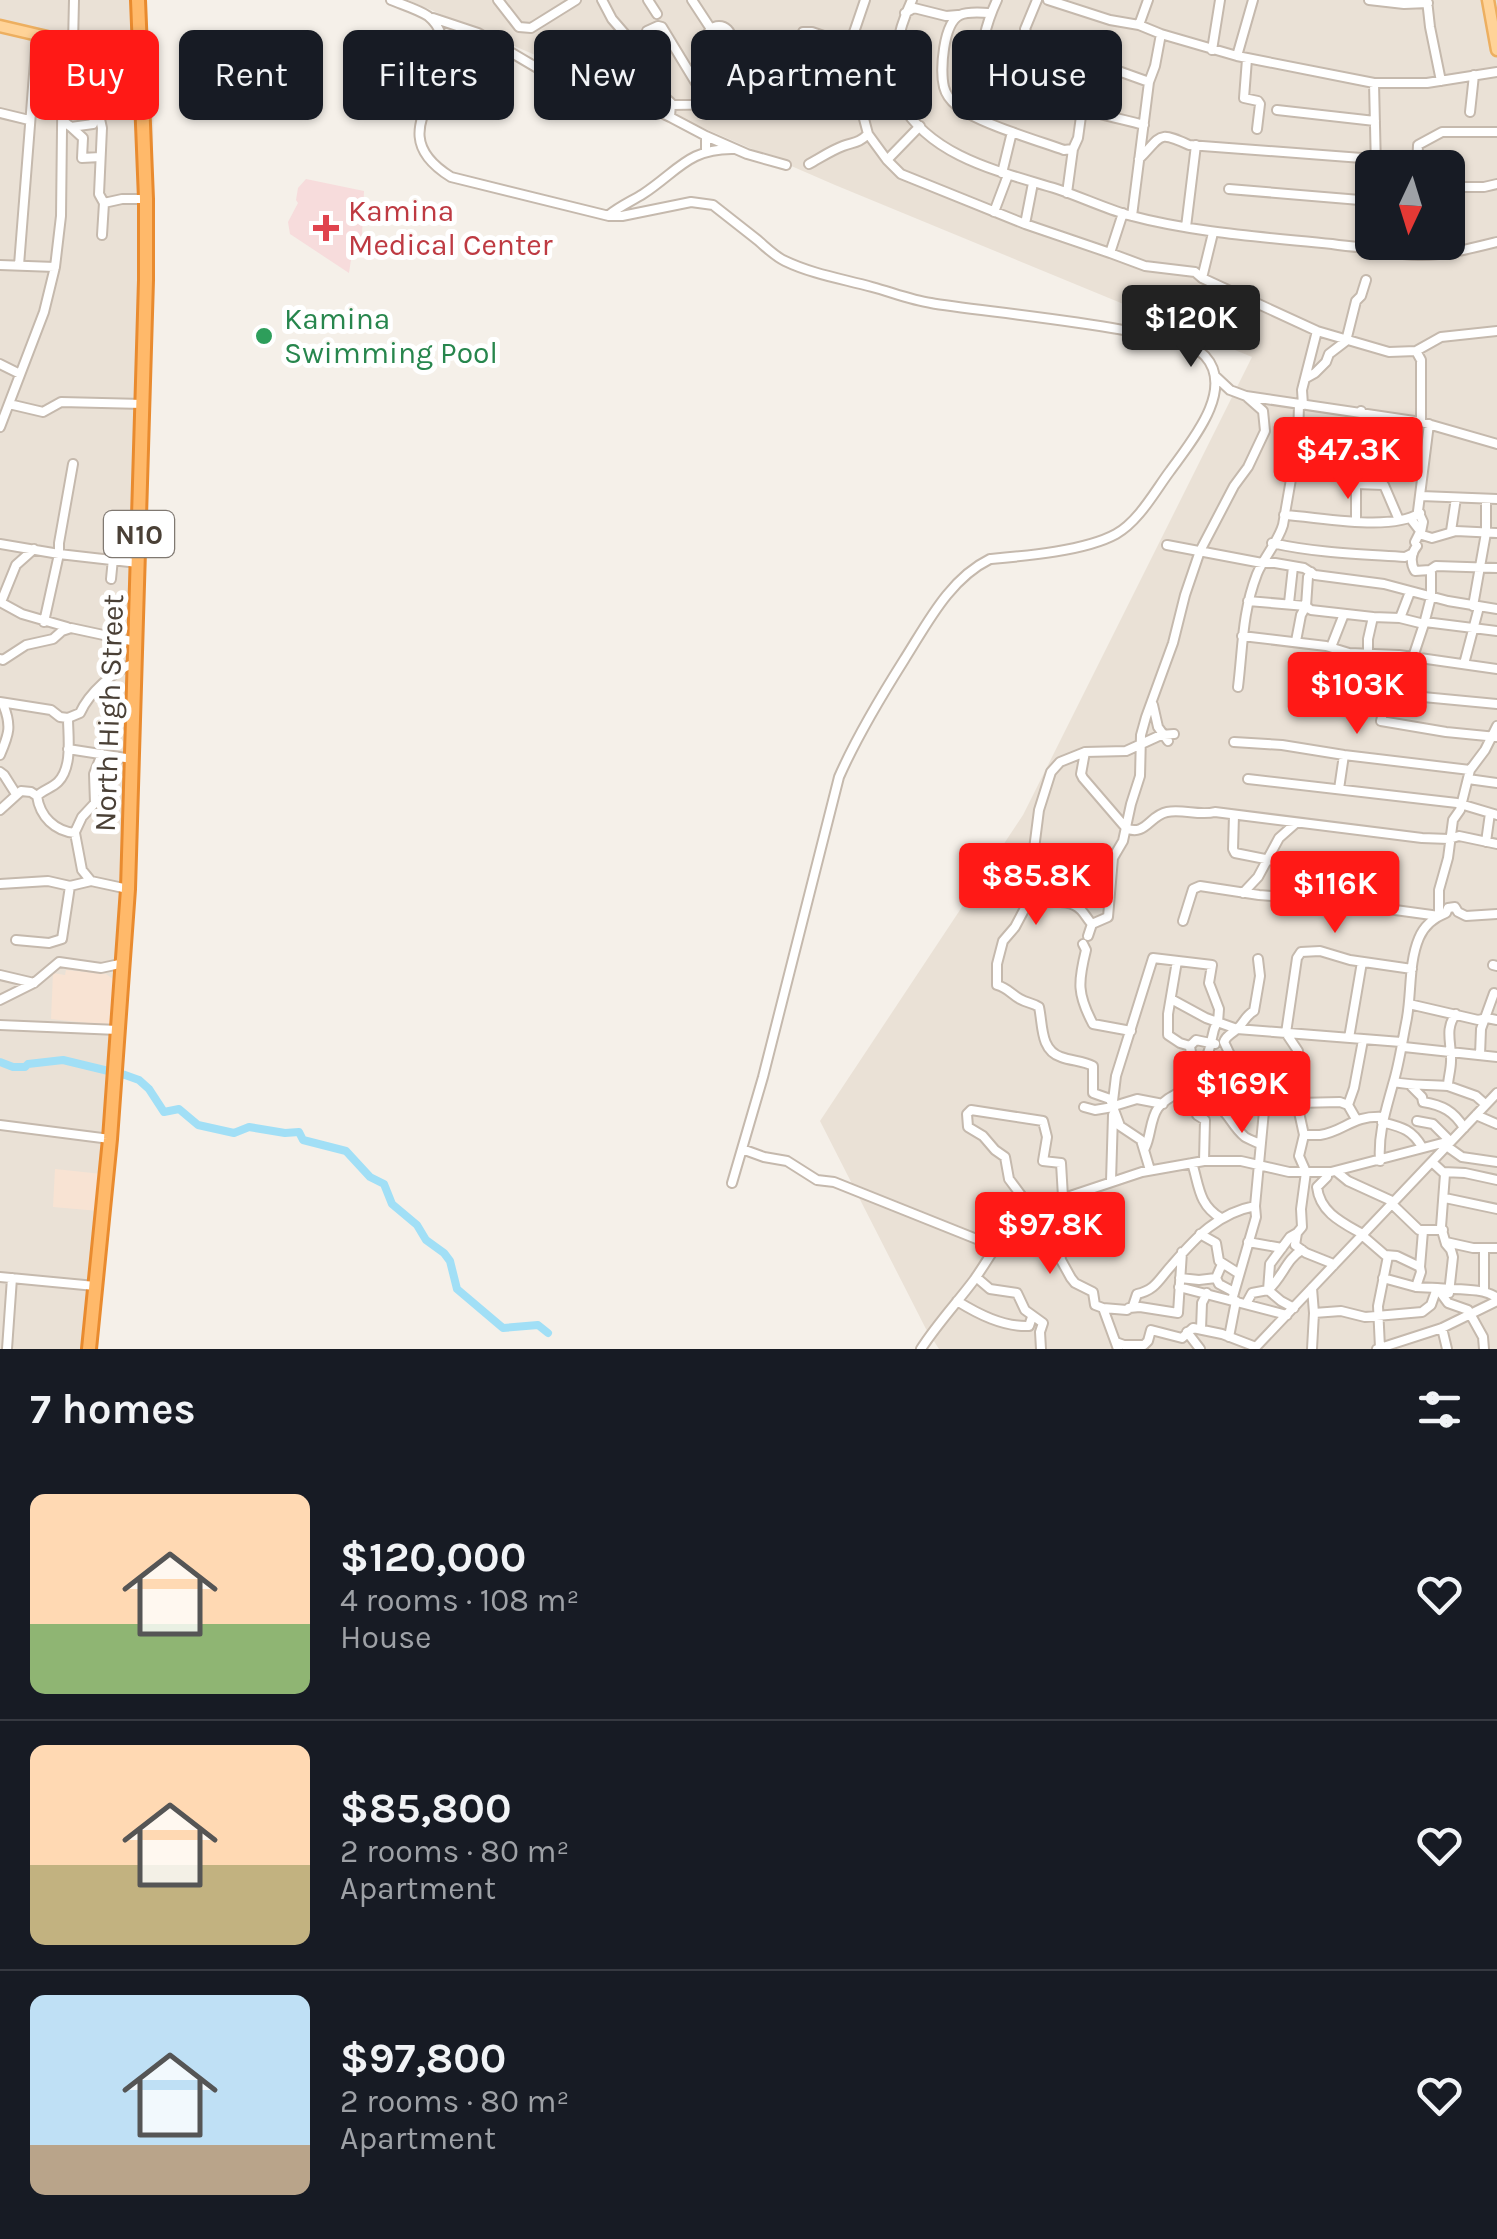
<!DOCTYPE html>
<meta charset="utf-8">
<style>
:root{--surface:#171b24;--page:#242831;--text:#f1f3f6;--muted:#9ea1a6;--line:#363941;--accent:#ff1916}
body{margin:0;font-family:Karla,sans-serif;background:var(--page);color:var(--text);height:100vh;display:flex;flex-direction:column;font-size:38px;white-space:nowrap}
*{box-sizing:border-box;margin:0}
p{font-size:32px;color:var(--muted)}
.icon{flex:none;width:55px;height:55px;fill:none;stroke:currentColor;stroke-width:2;stroke-linecap:round;stroke-linejoin:round}
.map{position:relative;height:1349px;overflow:hidden}
.drawer{display:flex;flex-direction:column;background:var(--surface);flex:1}
.drawer>*{flex:none}
.banner{position:absolute;left:30px;top:30px;width:1438px;height:90px;display:flex;gap:20px}
.needle{width:65px;rotate:184deg}
.fabs{position:absolute;left:1355px;top:150px;display:grid;gap:20px}
.fabs a{display:grid;place-items:center;width:110px;height:110px;border-radius:15px;background:var(--surface);box-shadow:0 2px 8px #0004;font-size:50px}
.price{position:absolute;translate:-50% -85px;padding:0 22px;border-radius:10px;background:var(--accent);color:#fff;font-size:32px;line-height:65px;filter:drop-shadow(0 2px 5px #0008)}
.price::after{content:'';position:absolute;left:50%;top:60px;width:30px;height:22px;margin-left:-15px;background:inherit;clip-path:polygon(0 0,100% 0,50% 100%)}
.price.selected{background:#222;color:#fff}
ul{padding:0;list-style:none}
li{display:flex;align-items:center;gap:30px;height:250px;padding:0 30px}
li+li{border-top:2px solid var(--line)}
li span{display:grid;place-items:center;flex:none;width:280px;height:200px;border-radius:15px;color:#555}
li>.icon{margin-inline-start:auto}
span .icon{width:120px;height:120px;fill:#fffc;stroke-width:1}
li b{font-size:42px}
h2{display:flex;justify-content:space-between;align-items:center;height:120px;padding:0 30px;font-size:42px}
.chip{padding:0 35px;border-radius:15px;background:var(--surface);box-shadow:0 2px 8px #0004;font-size:35px;line-height:90px}
.chip.selected{background:var(--accent);color:#fff}
.map>svg:first-child{display:block}
.residential{fill:#eae1d6;fill-rule:evenodd}
.commercial{fill:#f8e3d3}
.medical{fill:#f7dcdc}
.lines{fill:none;stroke-linecap:round;stroke-linejoin:round}
.river{stroke:#a1dff6;stroke-width:8}
.minor-casing{stroke:#c5b9ad;stroke-width:12}
.major-casing{stroke:#edaf60;stroke-width:15}
.highway-casing{stroke:#e98b2f;stroke-width:18}
.minor{stroke:#fff;stroke-width:8}
.major{stroke:#ffd398;stroke-width:10}
.highway{stroke:#ffb96a;stroke-width:12}
.health-dot{fill:#e0444e;stroke:#fff;stroke-width:4}
.leisure-dot{fill:#2e9e5b;stroke:#fff;stroke-width:4}
.labels{text-anchor:middle;stroke-width:10;stroke-linejoin:round;paint-order:stroke}
.shield{fill:#fff;stroke:#807972;stroke-width:2.5}
.shield-label{font-size:28px;font-weight:bold;fill:#4a4036}
.health-label{font-size:30px;fill:#be3a42;stroke:#fff;text-anchor:start}
.leisure-label{font-size:30px;fill:#27864d;stroke:#fff;text-anchor:start}
.street-label{font-size:30px;fill:#4a4036;stroke:#fff}
</style>
<div class="map">
<svg width="1497" height="1349" viewBox="0 0 1497 1349">
<rect width="100%" height="100%" fill="#f5f0e9"/>
<path class="residential" d="M0,0H136L138,53L0,24Z
M408,0H1497V1349H939L926,1329L820,1121L1023,815L1252,357L835,185ZM1372,168H1448V242H1372Z
M0,27L74,46L154,63L152,253L121,1027L0,1019Z
M0,1027L114,1034L84,1349H0Z"/>
<path class="commercial" d="M66,970L106,974L116,981L115,1026L51,1019L53,973L65,975Z
M55,1169L102,1174L99,1211L53,1207Z"/>
<path class="medical" d="M306,179L364,191L362,235L358,238L352,253L349,273L290,234L288,222L298,203L296,200L298,188Z"/>
<g class="lines">
<path class="river" d="M0,1062L13,1067H25L28,1064L63,1060L125,1075L139,1080L149,1089L164,1112L179,1109L198,1125L234,1133L249,1127L285,1133L299,1132L303,1140L346,1151L370,1177L384,1184L392,1204L417,1225L426,1240L444,1253L450,1261L457,1289L503,1328L538,1325L548,1333"/>
<defs>
<path id="minor" d="M391,0C403,5 417,9 428,16C434,21 439,28 441,35C459,90 377,131 451,177L609,216H622L691,202L713,205C727,216 741,227 755,238C764,245 774,256 785,261C812,274 843,279 872,287C891,292 911,300 931,303C979,312 1179,328 1205,356C1236,390 1190,443 1170,471C1155,491 1139,521 1116,534C1085,551 1025,556 990,559C949,579 927,624 904,660C880,698 857,736 839,777L763,1077L732,1183
M498,0L519,27L531,28L576,0
M602,0L612,19L631,41L657,90L671,103L670,117L706,136V150
M648,0L657,14
M692,0L711,29
M912,0C899,27 886,75 901,103C932,158 1002,172 1057,189C1081,197 1104,208 1128,215C1195,233 1264,237 1332,244C1344,246 1357,247 1369,248C1387,251 1404,256 1422,255C1446,255 1473,248 1497,242
M997,0C989,17 974,58 987,75C998,90 1029,91 1046,96C1056,99 1065,104 1075,107C1098,114 1121,119 1144,125
M1037,0L1025,29L1029,39L1149,82
M1048,0L1110,20L1139,25L1161,34L1237,56L1374,83H1427L1497,72
M1369,0L1404,4L1428,3
M1427,0L1430,27L1441,81
M905,13L914,8L946,16L958,15
M991,13C981,13 969,11 960,15C943,23 940,71 944,87C946,95 951,101 957,106C975,122 1039,141 1064,150L1073,149L1078,138L1082,109
M433,18L478,33L551,76H567L610,88L670,117
M1139,25L1148,0
M707 38a12 12 0 1 1 24 0a12 12 0 1 1-24 0Z
M647,31L658,26L662,27L702,93L706,105
M73,44L74,0
M1212,50L1220,0
M1237,56L1253,0
M1247,59L1244,98L1258,101L1260,104L1257,129
M1374,83L1376,168
M799,89L797,52L803,32H812L844,43L897,48
M671,105L736,104L847,77
M98,110L102,128L99,194L104,203
M1277,110L1375,121
M1470,112L1474,75
M0,113L29,120
M863,115L847,77L850,44L865,0
M63,121L71,127L93,124C97,99 96,75 98,51
M920,126L887,160L901,174L1025,224L1110,253L1123,213
M71,127L83,138L82,158L100,157
M868,134L887,160
M706,136L747,154L786,165
M1139,159C1162,136 1157,130 1189,145L1375,159
M809,164C820,158 832,150 843,146C854,142 859,143 868,134L863,115L884,96L896,90
M1417,168L1418,145L1442,132H1497
M1002,173L1012,132
M1229,189L1372,201
M1067,193L1073,149
M1448,199L1461,187H1484L1497,184
M994,212L1008,175
M609,215C620,206 632,201 643,194C678,171 689,148 734,149
M1132,216L1149,82L1155,66L1161,34
M1025,224L1033,183
M1186,227L1196,145
M1213,233L1202,278L1317,331L1389,352L1416,351L1441,337L1497,331
M102,235L104,203L122,199H146
M1110,253L1145,266L1195,272L1202,278
M0,265L55,267
M19,265L37,36
M1416,351L1421,360V422
M0,364L20,374
M1215,376L1230,390L1246,396L1421,422L1497,444
M1306,378L1315,373L1326,362L1329,354L1346,341L1356,301L1361,296L1366,280
M9,404L43,412L61,402L143,404
M1303,405L1302,390L1317,331
M0,427L44,312L55,267L61,216L63,42
M1356,484L1384,485L1399,520
M1421,496L1497,499
M1284,515C1320,517 1390,532 1420,513
M1411,519L1421,532L1419,534L1432,538L1456,531L1497,533
M1356,522V454L1361,411
M1451,531L1456,498
M1421,532L1423,522L1418,511L1429,424
M1272,543C1316,553 1360,554 1405,557L1413,553
M0,544L59,554L138,563
M1167,545L1262,563H1275L1304,568L1315,575L1384,584L1448,601L1497,609
M1430,570L1436,566L1497,568
M1311,572L1308,577L1306,606L1311,610L1373,617L1400,618L1424,624L1431,597V573L1430,570L1415,571C1410,563 1411,553 1417,546L1415,542L1419,534
M111,579L116,528
M1248,601L1306,606L1301,615L1296,641
M0,602L22,614L67,627
M1,602L16,565L34,549
M1289,603L1293,567
M1473,606L1486,533V500
M1400,618L1410,592
M44,622L59,554V543L73,464
M1425,622L1497,631
M1242,636L1326,646L1349,653L1399,655L1497,669
M1331,647L1344,614
M1368,653V639L1373,617
M1413,657L1424,624
M0,659L3,660L26,645L53,639L62,631L71,628L136,642
M1464,664L1479,607
M1238,687C1243,646 1242,613 1257,574C1264,557 1278,542 1283,525L1298,439L1299,405
M0,702L51,710L60,717L68,718L80,713C89,693 114,670 135,663
M1497,704L1402,695C1388,699 1384,708 1381,721L1446,732L1497,737
M1153,705L1158,727L1168,741
M68,718C68,736 73,767 58,782C52,788 43,790 37,796C40,817 55,831 75,833L82,870L91,881
M1234,742L1282,745L1344,755L1470,770
M68,749L132,759
M1085,752L1081,774L1083,778L1126,828C1145,837 1150,815 1167,812C1183,809 1200,816 1215,812L1422,838L1449,839L1459,836L1497,844
M0,755C9,734 12,726 3,704
M0,772L4,775L16,794
M1248,779L1457,803L1497,815
M1468,779L1497,783
M1339,789L1344,755
M0,810L21,791L31,792L37,796
M1234,815L1233,849L1235,853L1311,868L1328,881L1339,902
M75,832L82,817L95,803L94,774L102,754
M1486,842L1490,813
M0,884L48,881L70,886L91,881L128,889
M1033,893V901C1048,904 1068,897 1081,910C1085,914 1088,920 1092,924
M1243,893L1258,877L1279,838L1296,823
M1439,916V890L1448,858L1453,820L1460,810L1470,770L1485,750L1497,726
M1183,921L1193,889L1200,886L1259,895L1322,900L1439,916
M1088,936L1092,924L1108,917L1113,858L1123,841L1131,804L1140,776L1141,735L1146,717L1173,643L1185,595L1200,551L1234,486L1248,467L1265,431L1263,411L1246,396
M16,940L49,943L62,939L70,886
M1083,944L1086,950C1078,982 1077,994 1093,1024L1131,1031
M1493,965L1497,966
M0,975L34,983
M1171,999L1206,1018L1237,1029L1401,1042L1404,1047L1497,1057
M0,1000L34,983L59,962L101,968L124,963
M1409,1004L1478,1020L1487,1018L1497,1020
M1456,1014C1444,1029 1452,1044 1451,1061C1451,1070 1448,1078 1448,1086L1476,1096L1485,1104
M0,1025L118,1030
M1349,1038L1362,962
M1190,1046L1196,1040L1215,1044
M1480,1055L1481,1029L1494,993
M1201,1069C1204,1063 1207,1057 1209,1050C1213,1039 1211,1034 1217,1022
M1394,1082C1412,1086 1430,1084 1448,1086
M1237,1085L1234,1063L1224,1042C1227,1034 1231,1035 1237,1029C1244,1023 1245,1016 1254,1011L1260,976L1258,959
M1193,1086L1201,1100C1229,1105 1227,1122 1245,1137C1246,1138 1258,1143 1260,1144
M1411,1086L1422,1097L1423,1102C1442,1105 1454,1111 1464,1128
M1257,1095L1270,1067C1284,1069 1293,1066 1298,1051L1286,1033L1297,958L1301,952L1320,951L1350,960L1412,969
M1199,1098L1197,1115L1205,1120L1204,1161
M1113,1101L1116,1076L1153,958L1212,965L1209,983L1219,1009L1218,1023
M1261,1101L1269,1098L1297,1103L1340,1102L1348,1105L1356,1119
M1297,1103L1304,1135L1299,1156L1306,1172L1301,1209L1302,1227L1297,1233L1295,1245L1306,1253L1331,1263L1333,1266
M1348,1105L1354,1088L1363,1040
M1114,1106L1137,1099L1163,1104
M1084,1107L1095,1110L1113,1107
M1476,1115L1497,1124
M1417,1121L1433,1124L1450,1141
M1382,1122C1401,1127 1412,1129 1422,1147
M0,1125L110,1139
M1304,1135C1309,1135 1315,1135 1320,1135C1346,1131 1351,1115 1384,1117
M1445,1145L1462,1157L1497,1162
M1145,1148C1151,1136 1150,1119 1158,1108C1170,1092 1193,1091 1204,1073
M742,1149L764,1157L787,1161L817,1180L834,1182L994,1246
M1380,1161C1378,1133 1386,1110 1393,1084C1399,1065 1402,1043 1406,1023C1412,996 1408,964 1419,938C1424,926 1433,918 1446,913L1448,908L1455,907L1458,912L1466,916L1497,914
M1192,1163C1199,1184 1198,1205 1221,1218
M1433,1163L1445,1174L1441,1227L1446,1244L1451,1250L1453,1257L1449,1293
M1150,1170L1141,1140L1120,1126L1110,1099L1093,1093V1066C1083,1061 1072,1061 1061,1057C1040,1050 1043,1025 1039,1007C1033,1003 1027,1003 1020,999C1011,994 1008,988 997,985V964L1003,941L1015,927L1033,893L1034,849L1039,810L1051,772L1060,762L1085,752L1126,751L1161,735L1174,734
M1327,1172V1177L1317,1187C1320,1213 1343,1223 1364,1235
M1337,1172L1348,1181L1394,1202
M1443,1172L1465,1173L1497,1180
M1111,1181L1113,1115
M1445,1198L1497,1209
M1058,1199L1052,1219V1240L1060,1251L1061,1260L1071,1278L1075,1283L1093,1292L1095,1305L1103,1308L1118,1349
M1392,1204L1419,1230H1443
M1032,1210L1009,1179L1005,1157L995,1150L983,1136L968,1127L967,1114L971,1110L1043,1121L1047,1137L1043,1161L1061,1163L1063,1197
M1200,1234L1216,1243L1219,1261L1238,1273
M1363,1236L1385,1255L1397,1256L1420,1267L1421,1272L1416,1287L1437,1288L1448,1303L1468,1310L1483,1337L1484,1349
M1248,1242L1282,1248
M1446,1242L1473,1248H1497
M1484,1248V1290
M1222,1264L1216,1278L1219,1284L1234,1292
M1420,1267L1423,1231
M0,1277L95,1286
M976,1277L990,1289L1017,1293L1025,1310L1043,1323L1040,1332L1041,1349
M1180,1278L1199,1280L1216,1278
M1383,1278L1416,1287
M1179,1287L1287,1315
M1312,1288L1314,1313L1341,1311L1365,1317L1422,1312L1431,1305L1437,1288C1455,1290 1483,1287 1497,1298
M1232,1300L1256,1217L1255,1206
M957,1301C978,1314 1003,1327 1029,1326L1032,1317
M1246,1304L1252,1293L1268,1290L1270,1264L1290,1237L1297,1233
M1103,1308L1127,1310L1133,1306L1137,1294C1156,1290 1159,1279 1172,1265C1196,1237 1218,1213 1255,1206L1264,1111L1259,1097L1252,1090L1242,1089L1237,1085C1213,1094 1191,1067 1190,1046L1180,1043L1168,1035V1014L1177,961
M1129,1308L1140,1307L1178,1313L1182,1252
M1294,1308L1281,1301L1268,1290C1283,1277 1286,1259 1302,1250
M1442,1328L1447,1349
M1201,1329L1202,1303L1207,1293
M1187,1332L1200,1349
M1229,1337L1236,1301
M1116,1342L1124,1345H1144L1148,1341L1151,1330L1182,1338L1193,1328L1222,1334L1256,1347
M1380,1348L1378,1306L1388,1256
M7,1349L12,1278
M921,1349C937,1324 956,1304 974,1280C996,1249 1004,1224 1040,1206L1142,1172L1204,1161H1241L1289,1172H1331L1450,1141
M1254,1349L1497,1093
M1312,1349L1314,1313
M1377,1349L1442,1328L1497,1301"/>
<path id="major" d="M1488,0L1497,50
M0,26L141,59"/>
<path id="highway" d="M89,1349L110,1139L128,889L146,280V199L138,0"/>
</defs>
<use href="#minor" class="minor-casing"/>
<use href="#major" class="major-casing"/>
<use href="#highway" class="highway-casing"/>
<use href="#minor" class="minor"/>
<use href="#major" class="major"/>
<use href="#highway" class="highway"/>
</g>
<path class="health-dot" d="M321 213h10v10h10v10h-10v10h-10v-10h-10v-10h10z"/>
<circle class="leisure-dot" cx="264" cy="336" r="10"/>
<g class="labels">
<rect class="shield" x="104" y="511" width="70" height="46" rx="8"/>
<g class="shield-label">
<text x="139" y="544">N10</text>
</g>
<g class="health-label">
<text x="348" y="221">Kamina<tspan x="348" dy="34">Medical Center</tspan></text>
</g>
<g class="leisure-label">
<text x="284" y="329">Kamina<tspan x="284" dy="34">Swimming Pool</tspan></text>
</g>
<g class="street-label">
<text transform="translate(109 713) rotate(-88)" y="10">North High Street</text>
</g>
</g>
</svg>
<div class="fabs">
<a><svg class="needle" viewBox="-14 -14 28 28"><path d="M0-13l5 13h-10z" fill="#e53935"/><path d="M0 13l5-13h-10z" fill="#9ea1a6"/></svg></a>
</div>
<b class="price selected" style="left:1191px;top:370px">$120K</b>
<b class="price" style="left:1348px;top:502px">$47.3K</b>
<b class="price" style="left:1357px;top:737px">$103K</b>
<b class="price" style="left:1036px;top:928px">$85.8K</b>
<b class="price" style="left:1335px;top:936px">$116K</b>
<b class="price" style="left:1242px;top:1136px">$169K</b>
<b class="price" style="left:1050px;top:1277px">$97.8K</b>
<div class="banner">
<a class="chip selected">Buy</a>
<a class="chip">Rent</a>
<a class="chip">Filters</a>
<a class="chip">New</a>
<a class="chip">Apartment</a>
<a class="chip">House</a>
</div>
</div>
<section class="drawer">
<h2>7 homes<svg class="icon" aria-label="filters" viewBox="0 0 24 24"><path d="M4 7h16M4 17h16"/><circle cx="9" cy="7" r="2"/><circle cx="15" cy="17" r="2"/></svg></h2>
<ul>
<li><span style="background:linear-gradient(#ffd9b3 65%,#8fb573 0)"><svg class="icon" aria-label="home" viewBox="0 0 24 24"><path d="M3 11l9-7 9 7M6 9v11h12V9"/></svg></span><div><b>$120,000</b><p>4 rooms · 108 m²</p><p>House</p></div><svg class="icon" aria-label="heart" viewBox="0 0 24 24"><path d="M12 20l-8-8c-3-5 5-10 8-4 3-6 11-1 8 4z"/></svg></li>
<li><span style="background:linear-gradient(#ffd9b3 60%,#c2b280 0)"><svg class="icon" aria-label="home" viewBox="0 0 24 24"><path d="M3 11l9-7 9 7M6 9v11h12V9"/></svg></span><div><b>$85,800</b><p>2 rooms · 80 m²</p><p>Apartment</p></div><svg class="icon" aria-label="heart" viewBox="0 0 24 24"><path d="M12 20l-8-8c-3-5 5-10 8-4 3-6 11-1 8 4z"/></svg></li>
<li><span style="background:linear-gradient(#bfe0f5 75%,#b9a48a 0)"><svg class="icon" aria-label="home" viewBox="0 0 24 24"><path d="M3 11l9-7 9 7M6 9v11h12V9"/></svg></span><div><b>$97,800</b><p>2 rooms · 80 m²</p><p>Apartment</p></div><svg class="icon" aria-label="heart" viewBox="0 0 24 24"><path d="M12 20l-8-8c-3-5 5-10 8-4 3-6 11-1 8 4z"/></svg></li>
</ul>
</section>
